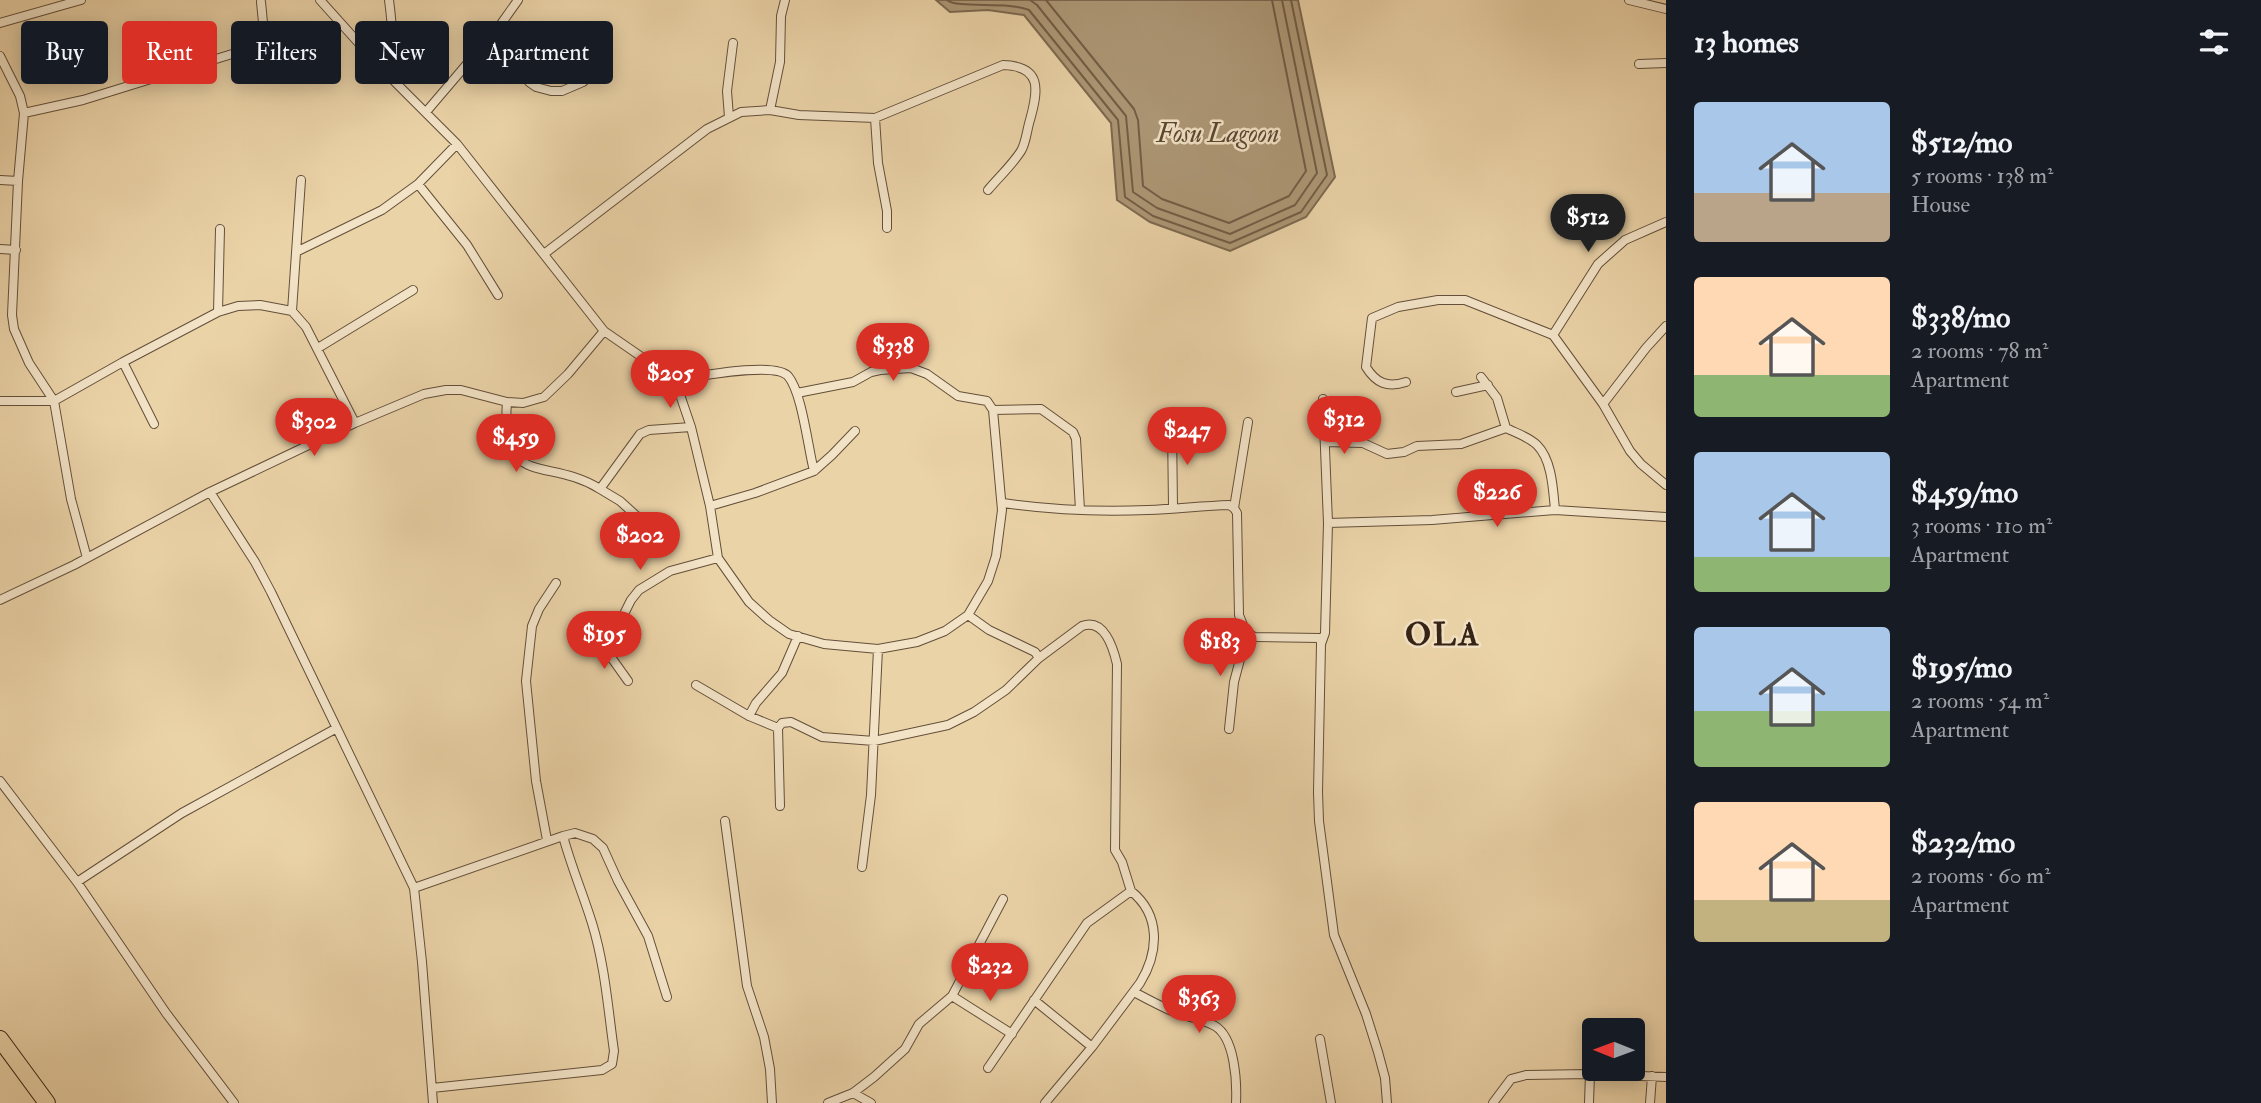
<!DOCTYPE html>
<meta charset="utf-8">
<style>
:root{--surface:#171b24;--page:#242831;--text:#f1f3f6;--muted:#9ea1a6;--accent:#d93025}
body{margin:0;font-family:"IM FELL Double Pica",serif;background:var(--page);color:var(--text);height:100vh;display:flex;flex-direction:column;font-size:26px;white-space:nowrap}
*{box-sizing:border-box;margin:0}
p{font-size:23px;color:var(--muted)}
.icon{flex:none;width:38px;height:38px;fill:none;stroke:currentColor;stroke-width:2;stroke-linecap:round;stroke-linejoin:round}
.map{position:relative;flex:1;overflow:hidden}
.sheet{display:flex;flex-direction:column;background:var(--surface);width:595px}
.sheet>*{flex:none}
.top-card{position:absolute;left:21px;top:21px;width:665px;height:63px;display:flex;gap:14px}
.needle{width:46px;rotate:271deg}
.buttons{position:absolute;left:1582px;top:1018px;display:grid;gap:14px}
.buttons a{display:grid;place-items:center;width:63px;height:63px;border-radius:7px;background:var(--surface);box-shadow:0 4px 18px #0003;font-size:35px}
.price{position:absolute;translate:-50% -60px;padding:0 16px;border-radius:24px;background:var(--accent);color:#fff;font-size:23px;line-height:46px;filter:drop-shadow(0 2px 4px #0008)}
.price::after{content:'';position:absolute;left:50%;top:42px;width:21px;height:16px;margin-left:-10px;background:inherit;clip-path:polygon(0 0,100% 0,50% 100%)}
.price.on{background:#222;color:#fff}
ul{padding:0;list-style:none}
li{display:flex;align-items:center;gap:21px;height:175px;padding:0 28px}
li span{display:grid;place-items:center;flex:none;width:196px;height:140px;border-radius:7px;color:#555}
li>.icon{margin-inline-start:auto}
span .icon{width:84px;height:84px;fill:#fffc;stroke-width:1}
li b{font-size:30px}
h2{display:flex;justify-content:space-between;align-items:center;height:84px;padding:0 28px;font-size:30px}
.pill{padding:0 24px;border-radius:7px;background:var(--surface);box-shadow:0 4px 18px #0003;font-size:24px;line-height:63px}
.pill.on{background:var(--accent);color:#fff}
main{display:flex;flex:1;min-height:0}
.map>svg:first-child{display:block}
.water{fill:#ad9776;stroke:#7d694f;stroke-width:2}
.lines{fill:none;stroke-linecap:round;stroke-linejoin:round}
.shore{stroke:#725d45;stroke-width:2}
.street-casing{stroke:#634f39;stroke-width:10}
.highway-casing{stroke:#362314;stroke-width:18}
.street{stroke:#f2e2c6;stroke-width:8}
.highway{stroke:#ebd3a8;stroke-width:16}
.labels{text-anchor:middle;stroke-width:5;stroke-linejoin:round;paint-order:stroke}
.water-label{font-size:26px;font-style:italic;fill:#5a4631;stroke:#f2e2c6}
.district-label{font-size:32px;font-weight:bold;letter-spacing:2px;fill:#362314;stroke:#f2e2c6}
</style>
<main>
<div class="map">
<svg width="1666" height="1103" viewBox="0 0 1666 1103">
<rect width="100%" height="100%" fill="#ebd3a8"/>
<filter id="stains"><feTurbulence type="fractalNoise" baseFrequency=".00286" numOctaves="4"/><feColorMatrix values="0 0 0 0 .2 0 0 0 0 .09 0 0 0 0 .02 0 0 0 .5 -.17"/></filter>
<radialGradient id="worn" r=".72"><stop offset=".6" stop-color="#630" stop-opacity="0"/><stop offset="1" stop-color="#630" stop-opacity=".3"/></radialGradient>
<path class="water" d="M936,0H1298L1335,177L1306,217L1230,251L1150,222L1117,200L1111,123L1024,15L988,10L950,12Z"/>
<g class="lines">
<path class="shore" d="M947,0C957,9 1009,1 1029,10L1118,120L1125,197L1153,216L1230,243L1301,212L1327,175L1291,0
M1030,0L1037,5L1126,116L1133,192L1157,208L1230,234L1295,205L1317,173L1282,0
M1046,0L1134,109L1138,120L1143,186L1162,199L1229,223L1289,196L1306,171L1272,0"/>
<defs>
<path id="street" d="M320,0L382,69L457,144L604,331L675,380L691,427L710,506L718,558L749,602L769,620L789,634L824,644L878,649L917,642L945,631L968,615L988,581L996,556L1002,510L993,410L1041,409L1073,432L1076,439L1080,510
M1629,0L1666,9
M0,23L81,0
M488,40L507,54L529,82L536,87L551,91H562L583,82L607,56
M0,56L20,96L24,113L18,181L12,315L14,329L29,363L54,401L71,499L87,558
M1639,64L1666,63
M382,69C396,49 392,24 389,0
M770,110L780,62L781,16L785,0
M426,112L501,24L518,0
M24,113L83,100L258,46L264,33L261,2
M729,117L727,91L733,43
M875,118L878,163L887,211V228
M0,180L18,181
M418,184L467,245L498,295
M0,249L16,250
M298,251L382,210L418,184L457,144
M544,254L707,129L741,112L770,110L799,115L875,118L1003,65C1043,66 1038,91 1030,120C1027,129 1026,143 1021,151C1012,165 999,177 988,190
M292,311L301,180
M218,312L220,229
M1553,335L1598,264L1625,240L1666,222
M318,348L413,290
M123,362L154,424
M1481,377L1497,398L1506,428C1516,433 1529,437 1537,445C1552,460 1553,489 1555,510
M675,380C696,377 774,361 788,376C802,392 808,448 814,471
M1406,382C1387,388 1376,383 1366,367L1372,318L1398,307L1438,300H1465L1553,335L1603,404L1630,451L1641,464L1666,485
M1456,392L1488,385
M797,393L853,382L871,372L880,370L911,368L927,374L958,396L987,401L993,410
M1323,399L1328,523L1325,633L1321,644L1318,792L1319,821L1334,935L1366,1014L1378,1052L1385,1078L1387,1103
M0,401H54L123,362L218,312L238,306L260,305L292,311L306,327L355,423
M507,402C500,490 547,456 600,489
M1603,404L1646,348L1666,326
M1172,427L1173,507
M1325,442L1363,443L1387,454L1404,452L1417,446L1461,444L1506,428
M210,492L255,562L271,592L414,888L422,962L433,1103
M1003,503C1051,510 1100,512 1148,510C1175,509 1202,506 1229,505L1234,508L1237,513L1239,615L1245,630L1254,637L1320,638L1321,643
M710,506L755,493L814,471L832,455L855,431
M1234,508L1248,422
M641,520L620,501L600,489L640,434L649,430L691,427
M1328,523L1432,520L1555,510L1666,517
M0,600L74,565L210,492L355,423L424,394L446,390H461L507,402L523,403L544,397L568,374L604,331
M580,622L601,643L620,622L631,600L639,590L670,571L718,558
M601,643L628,681
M696,685L749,716L778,728
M749,716L756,703L782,673L798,636
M1229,729L1234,682L1247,633
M0,781L77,882L182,813L335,729
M780,806L778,728L782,723L791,722L822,737L874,741L948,725L974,712L1006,690L1039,658L1035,652L989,630L968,615
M725,821L747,986L764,1037L770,1069L772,1103
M547,840L536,781L526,681L532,626L539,609L556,583
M862,867L871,795L878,649
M77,882L166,1013L234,1103
M414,888L563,836L575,833L593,839L603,848L618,881L648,936L667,997
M1134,992C1147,999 1160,1006 1174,1012C1187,1017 1203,1019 1215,1026C1235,1038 1237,1082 1236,1103
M952,996L1012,1034
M1034,1000L1092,1047L1140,983C1159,952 1161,915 1131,891
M1320,1039L1331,1103
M988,1068L1087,923L1131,891L1122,862L1115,850L1117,664C1113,647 1104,618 1082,626L1039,658
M432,1088L602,1070L612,1064L614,1051C608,1009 605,965 592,923C583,894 571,866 563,836
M853,1093L871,1103
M828,1103L853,1093L874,1077L905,1049L919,1024L952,996L1003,899
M1045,1103L1092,1047
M1493,1103L1511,1079L1526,1075L1590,1074L1666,1077
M1589,1103L1590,1074
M1650,1103L1652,1076"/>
<path id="highway" d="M0,1039L47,1103"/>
</defs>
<use href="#street" class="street-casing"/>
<use href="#highway" class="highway-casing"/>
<use href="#street" class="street"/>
<use href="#highway" class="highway"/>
</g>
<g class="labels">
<g class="water-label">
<text x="1218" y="142">Fosu Lagoon</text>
</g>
<g class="district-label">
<text x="1443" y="645">OLA</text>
</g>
</g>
<rect width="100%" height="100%" filter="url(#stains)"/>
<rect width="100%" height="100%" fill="url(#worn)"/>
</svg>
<div class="buttons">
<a><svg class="needle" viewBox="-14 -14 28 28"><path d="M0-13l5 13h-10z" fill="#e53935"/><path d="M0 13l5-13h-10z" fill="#9ea1a6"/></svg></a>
</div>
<b class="price on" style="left:1588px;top:254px">$512</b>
<b class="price" style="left:893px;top:383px">$338</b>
<b class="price" style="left:670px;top:410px">$205</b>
<b class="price" style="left:1344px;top:456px">$312</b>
<b class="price" style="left:314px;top:458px">$302</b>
<b class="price" style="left:1187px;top:467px">$247</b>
<b class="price" style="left:516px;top:474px">$459</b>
<b class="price" style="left:1497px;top:529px">$226</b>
<b class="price" style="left:640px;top:572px">$202</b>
<b class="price" style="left:604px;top:671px">$195</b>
<b class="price" style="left:1220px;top:678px">$183</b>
<b class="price" style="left:990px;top:1003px">$232</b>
<b class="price" style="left:1199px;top:1035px">$363</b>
<div class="top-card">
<a class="pill">Buy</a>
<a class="pill on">Rent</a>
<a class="pill">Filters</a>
<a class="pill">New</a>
<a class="pill">Apartment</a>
</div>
</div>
<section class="sheet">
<h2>13 homes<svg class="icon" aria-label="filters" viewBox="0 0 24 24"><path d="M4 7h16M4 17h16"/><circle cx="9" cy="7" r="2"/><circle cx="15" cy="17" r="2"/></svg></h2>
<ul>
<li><span style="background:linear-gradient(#a9c7e8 65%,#b9a48a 0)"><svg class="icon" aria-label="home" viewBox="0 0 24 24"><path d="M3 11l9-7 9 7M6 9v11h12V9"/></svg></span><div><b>$512/mo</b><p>5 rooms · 138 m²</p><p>House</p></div></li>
<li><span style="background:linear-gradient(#ffd9b3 70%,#8fb573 0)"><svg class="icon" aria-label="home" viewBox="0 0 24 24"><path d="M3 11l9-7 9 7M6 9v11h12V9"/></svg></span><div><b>$338/mo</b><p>2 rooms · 78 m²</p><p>Apartment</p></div></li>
<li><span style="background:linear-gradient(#a9c7e8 75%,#8fb573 0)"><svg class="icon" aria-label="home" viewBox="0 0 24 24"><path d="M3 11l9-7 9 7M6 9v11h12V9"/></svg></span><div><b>$459/mo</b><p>3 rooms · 110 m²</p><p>Apartment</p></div></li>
<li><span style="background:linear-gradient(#a9c7e8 60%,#8fb573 0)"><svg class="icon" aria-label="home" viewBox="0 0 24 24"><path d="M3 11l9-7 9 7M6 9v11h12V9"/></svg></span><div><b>$195/mo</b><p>2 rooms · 54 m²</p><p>Apartment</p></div></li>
<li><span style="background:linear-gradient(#ffd9b3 70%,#c2b280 0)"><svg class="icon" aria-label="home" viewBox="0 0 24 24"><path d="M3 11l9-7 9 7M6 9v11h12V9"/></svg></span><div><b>$232/mo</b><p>2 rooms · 60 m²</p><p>Apartment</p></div></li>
</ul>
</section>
</main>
